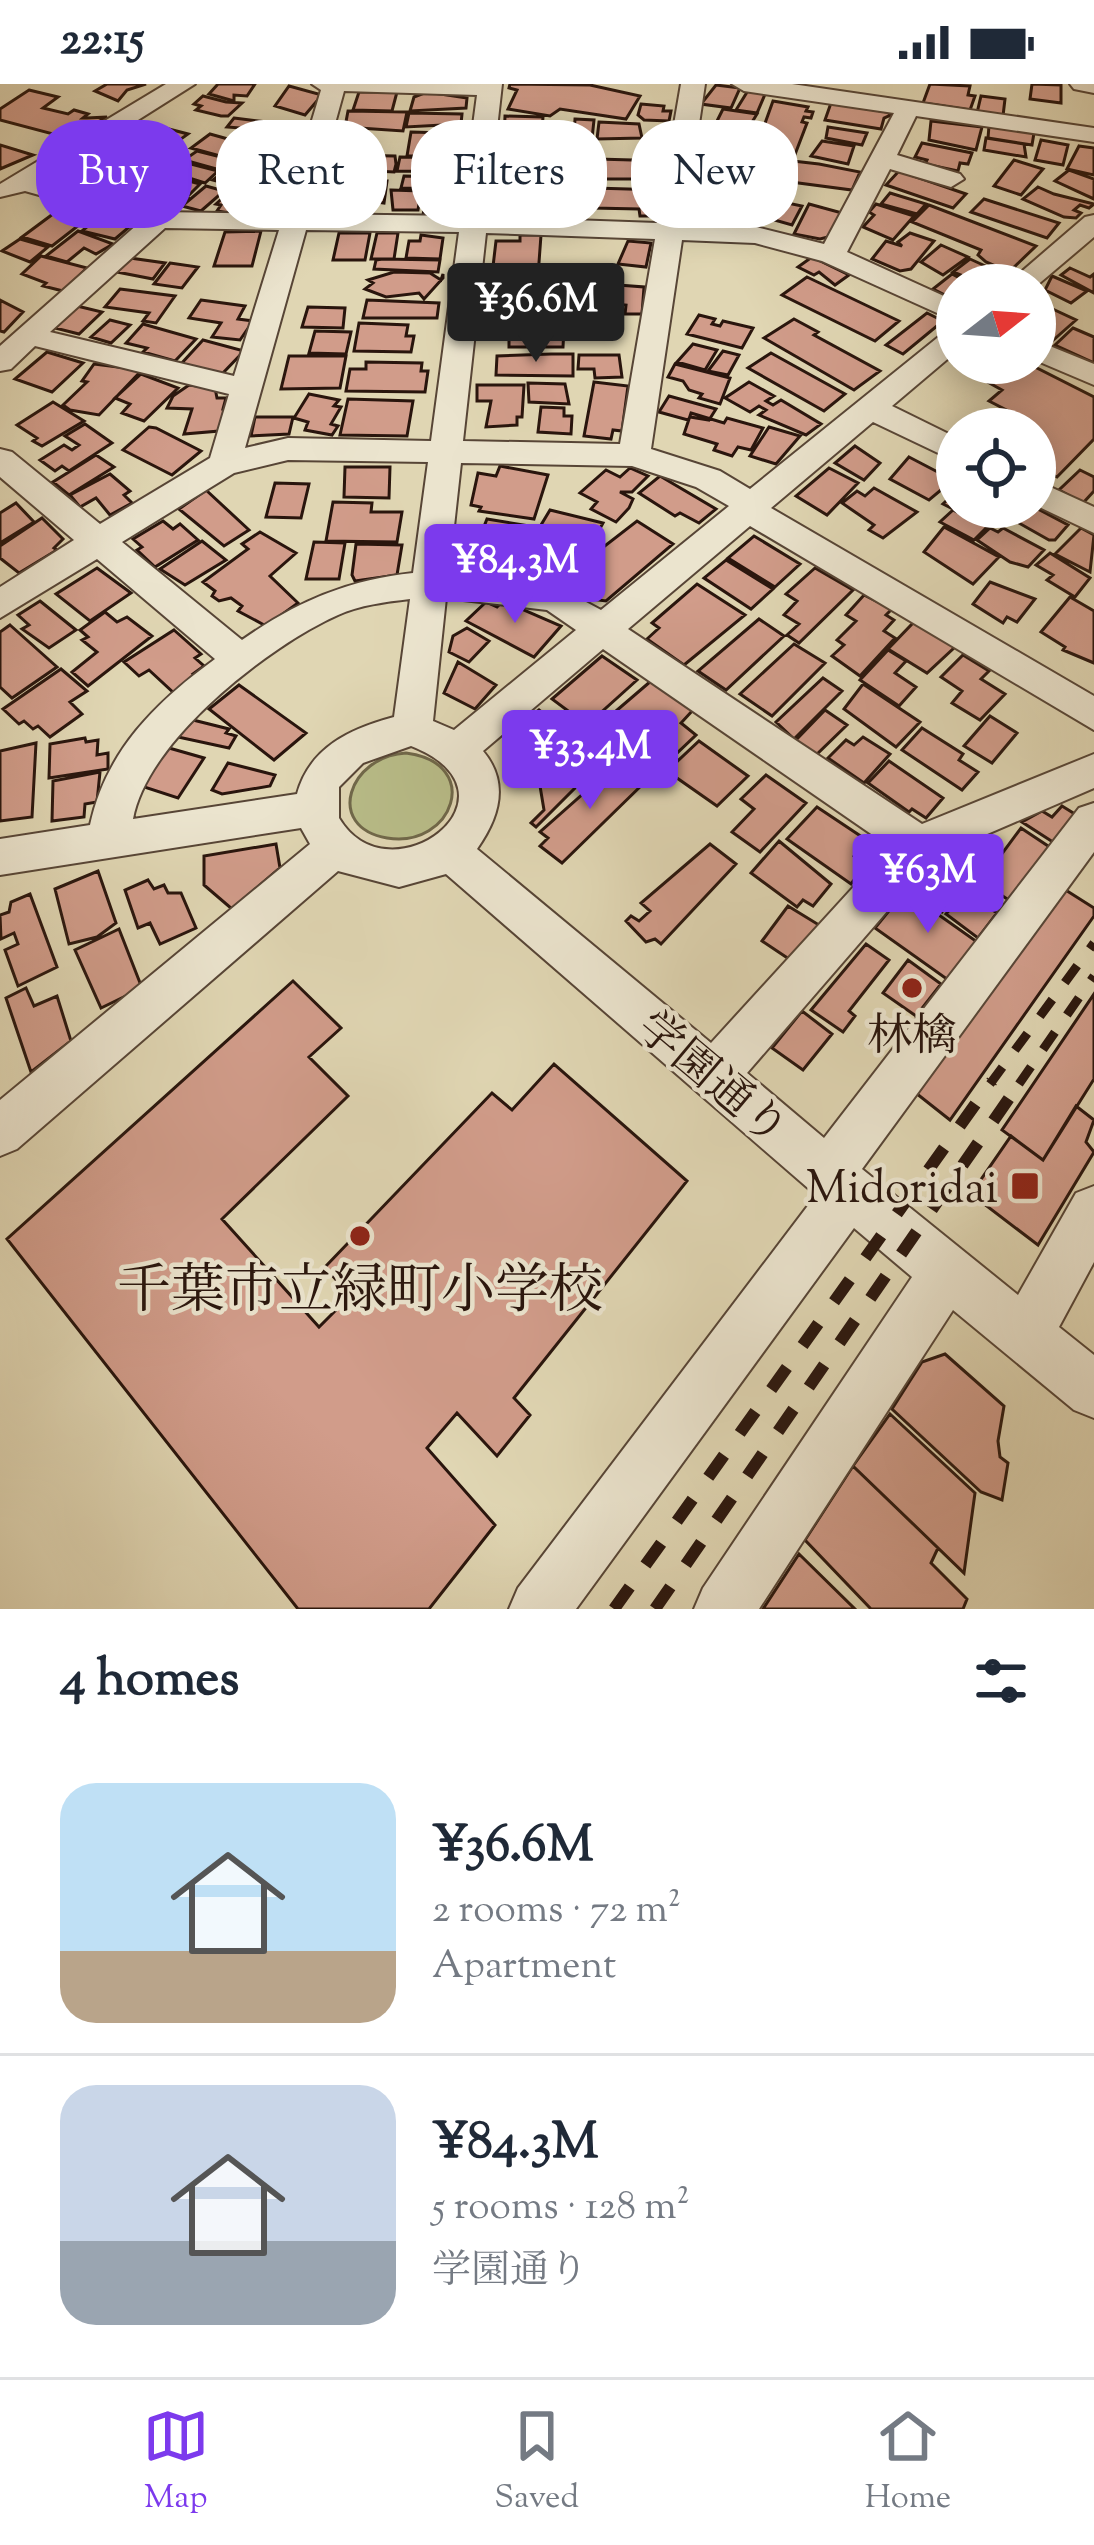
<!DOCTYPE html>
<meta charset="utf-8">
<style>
:root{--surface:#fff;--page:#f6f6f7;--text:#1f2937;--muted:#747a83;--line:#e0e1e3;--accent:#7c3aed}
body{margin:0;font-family:"Sorts Mill Goudy","Noto Serif JP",serif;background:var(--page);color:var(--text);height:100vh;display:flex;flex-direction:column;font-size:45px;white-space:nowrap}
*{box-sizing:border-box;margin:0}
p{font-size:39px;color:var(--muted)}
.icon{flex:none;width:66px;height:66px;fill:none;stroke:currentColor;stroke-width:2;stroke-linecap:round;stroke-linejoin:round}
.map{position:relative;height:1525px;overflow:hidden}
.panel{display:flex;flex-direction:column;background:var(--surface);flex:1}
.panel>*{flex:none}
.guide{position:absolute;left:36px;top:36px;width:1023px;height:108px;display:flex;gap:24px}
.needle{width:78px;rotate:73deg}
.controls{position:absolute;left:936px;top:180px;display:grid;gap:24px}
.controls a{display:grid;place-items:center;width:120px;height:120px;border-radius:50%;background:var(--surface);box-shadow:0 6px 30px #0003;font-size:60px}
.price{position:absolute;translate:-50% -102px;padding:0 27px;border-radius:12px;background:var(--accent);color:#fff;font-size:39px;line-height:78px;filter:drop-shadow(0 3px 6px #0008)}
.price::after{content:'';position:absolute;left:50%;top:72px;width:36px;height:27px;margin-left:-18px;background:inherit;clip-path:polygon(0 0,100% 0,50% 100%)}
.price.active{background:#222;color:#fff}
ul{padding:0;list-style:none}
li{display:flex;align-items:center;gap:36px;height:300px;padding:0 60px}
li+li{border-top:3px solid var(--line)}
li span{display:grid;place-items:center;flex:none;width:336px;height:240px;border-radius:36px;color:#555}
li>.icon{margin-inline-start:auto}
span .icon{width:144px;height:144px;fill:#fffc;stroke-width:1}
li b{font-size:51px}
h2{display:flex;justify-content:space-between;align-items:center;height:144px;padding:0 60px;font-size:51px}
.pill{padding:0 42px;border-radius:48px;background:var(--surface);box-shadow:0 6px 30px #0003;font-size:42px;line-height:108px}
.pill.active{background:var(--accent);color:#fff}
.status{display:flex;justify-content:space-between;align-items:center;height:84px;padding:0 60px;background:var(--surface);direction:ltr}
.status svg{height:33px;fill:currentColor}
.tabs{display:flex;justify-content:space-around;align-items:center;height:168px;border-top:3px solid var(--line);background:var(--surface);font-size:33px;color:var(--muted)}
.tabs a{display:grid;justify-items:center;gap:6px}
.tabs .active{color:var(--accent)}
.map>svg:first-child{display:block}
.green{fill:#b8bc88;stroke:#70684a;stroke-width:3}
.building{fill:#d19c8a;stroke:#29150d;stroke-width:3}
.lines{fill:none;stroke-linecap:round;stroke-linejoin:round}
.minor-casing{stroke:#574536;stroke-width:4}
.minor{fill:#ebe4ce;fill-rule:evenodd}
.rail-far1{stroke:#29150d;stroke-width:9;stroke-dasharray:21 21;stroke-linecap:butt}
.rail{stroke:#29150d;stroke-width:12;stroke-dasharray:27 27;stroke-linecap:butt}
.poi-dot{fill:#8f2418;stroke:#ebe4ce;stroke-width:4.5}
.labels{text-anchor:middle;stroke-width:9;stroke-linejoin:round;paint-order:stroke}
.poi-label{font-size:45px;fill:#29150d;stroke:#ebe4ce}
.street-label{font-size:45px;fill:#29150d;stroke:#ebe4ce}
.near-poi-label{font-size:54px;fill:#29150d;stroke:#ebe4ce}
</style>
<div class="status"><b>22:15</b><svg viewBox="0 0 49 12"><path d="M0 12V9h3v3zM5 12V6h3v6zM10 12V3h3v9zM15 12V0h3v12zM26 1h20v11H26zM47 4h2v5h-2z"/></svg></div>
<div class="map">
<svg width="1094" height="1525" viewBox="0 0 1094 1525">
<rect width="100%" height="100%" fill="#e0d6b3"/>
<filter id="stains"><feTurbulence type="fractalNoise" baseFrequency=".00167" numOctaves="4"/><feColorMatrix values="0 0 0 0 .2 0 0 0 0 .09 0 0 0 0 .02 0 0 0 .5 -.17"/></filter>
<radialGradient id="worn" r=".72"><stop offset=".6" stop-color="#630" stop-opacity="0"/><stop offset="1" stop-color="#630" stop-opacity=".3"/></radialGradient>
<path class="green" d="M406,669C484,679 453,765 387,754C324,743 349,672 406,669Z"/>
<path class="building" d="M146,0L127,6L118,17L95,7L107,0Z
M218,0H255L247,12L234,11V17L209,10Z
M510,0L590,1L640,12L626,35L560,25L550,32L508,25L517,6L509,4Z
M930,0L970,2L968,11L975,12L970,26L923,19Z
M1032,0L1061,1V19L1030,15Z
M716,1L740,4L731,24L701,20Z
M289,2L322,11L305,31L275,22Z
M749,5L766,8L757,29L736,26Z
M29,6L58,13L43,24L68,30L74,26L88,30L83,34H87L107,33L68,54L0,36V25Z
M359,8H397L392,27L353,26Z
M427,8L467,14L466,24L410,27L414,13Z
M203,12L226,18L242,19L228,32H221L196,26L201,22L194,20Z
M981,12L1005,15L1003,32L977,29Z
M773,17L808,23L806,27L813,28L811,34L804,33L802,38L807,39L794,73L755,67Z
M831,19L887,28L891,31L884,34L881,45L825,36Z
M641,20L664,22L663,27H671L669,37L644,36L638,31Z
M723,25L757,30L746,48L714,43Z
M348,27L407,28L403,47L345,43Z
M409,29L462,30L461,40L406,43Z
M505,32L543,33L541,61L504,60Z
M234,34L267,38L253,57L234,55L241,44L227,43Z
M575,35L594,36L589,83L552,81L554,70H573Z
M138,37L188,50L104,110L47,95Z
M931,37L982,43L976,66L929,56Z
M599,38L639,40L642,54L597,55Z
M272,41L308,48L297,59L261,52Z
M989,42L1034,49L1032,61L988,54Z
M828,43L867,49L862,61L826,54Z
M716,44L743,49L741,63L710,58Z
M411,48L444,49L441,72H407Z
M210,50L246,60L231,75L191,64Z
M986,54L1024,60L1026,73L984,66Z
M1041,56L1068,61L1063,81L1035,76Z
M822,57L854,62L848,80L811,72Z
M922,59L972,69L968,80L960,79L958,87L925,80L927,76L915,73Z
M0,61L33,71L0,85Z
M1079,62L1094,64V91L1067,85Z
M717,64L778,74L774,86L702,77L706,68L714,69Z
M501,66L546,67L544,90L499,89Z
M197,67L221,73L229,78L220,86L184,76Z
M343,71L395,72L396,80L394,88L336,85Z
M400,73L452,74L450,88L397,87Z
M597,75L667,77V95H596Z
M784,76L819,80L860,88L852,106L791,98L777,94Z
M1014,76L1043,85L1021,111L994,102Z
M236,78L255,83L232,101L213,96Z
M187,79L218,87L205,99L173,89Z
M1069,86L1094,95V115L1055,97Z
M717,87L769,89L765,120L707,113Z
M899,87L966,110L953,124L886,101Z
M253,89L281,97L282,100L271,109L239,100Z
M357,90L352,116H316L322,91Z
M170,92L200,100L189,111L157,102Z
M404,92L446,93L445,105L401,104Z
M548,95L547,101L553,100L550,132L500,129L504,96Z
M366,97H387L384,119L362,116Z
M237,101L257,106L230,129L217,127L221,121L216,120Z
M206,102L224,107L201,127L182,122Z
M1038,103L1054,110L1094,120L1089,124L1080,121L1074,126L1081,129L1076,134L1064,133L1023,115Z
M594,104L661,106L657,132H640L639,125L593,124Z
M159,106L187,114L171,127L139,118Z
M391,106L421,107L418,126H393Z
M260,108L287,115L268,130L242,123Z
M427,108H452L450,127L423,131Z
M890,109L926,120L917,130L881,120Z
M694,111L759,121L751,141L685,131Z
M984,115L1059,139L1047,154L971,128Z
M773,116L802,122L792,141L764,133Z
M809,120L842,129L832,152L820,155L794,150Z
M876,120L914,132L893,156L863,143L874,131L869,128Z
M929,121L1036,162L1009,188L986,178L978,171L981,166L912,138Z
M53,130L83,138L52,162L22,153Z
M102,130L134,139L115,155L82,147Z
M78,147L113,160L96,170L84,164L67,178L46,172Z
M261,147L252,182H214L225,148Z
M339,149H370L365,176H333Z
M377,149H398L394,175H371Z
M910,149L934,157L911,185L900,187L872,175L886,157L902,162L898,158Z
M421,151L443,154L440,175L406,174L409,157H420Z
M520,151H541L538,192L492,191L496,157H520Z
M20,155L48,163L30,178L2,167Z
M628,157L651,159L646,183L618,180Z
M941,161L968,173L943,191L921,178Z
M41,172L87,184L63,207L43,202L46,199L22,190Z
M812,173L849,191L835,201L819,188L814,191L798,183Z
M130,174L165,179L153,195L117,188Z
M383,175L440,176L438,188L374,185L376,176Z
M970,175L1005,191L986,201L953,188Z
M170,179L198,183L182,204L154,200Z
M1070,184L1090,193L1094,190V209L1061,191Z
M394,188L430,189L441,196L443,190V194L424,215L419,209L386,213L365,205L373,199L368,196Z
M952,190L969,199L957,201V217L933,205Z
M1052,192L1087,207L1071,219L1045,206Z
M807,193L899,237L875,257L782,211Z
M618,201L644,203L642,230H625L626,221L614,220Z
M120,205L175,212L156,239L143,237L149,229L105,223Z
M0,216L23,228L4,248L0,247Z
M201,216L245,222L238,235L253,237L240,256L212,253L221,239L189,234Z
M367,216L439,219L437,234H363Z
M1044,221L1076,236L1050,259L1035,252V228Z
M77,222L102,228L79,250L55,244Z
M308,223L345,224L343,244L302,243Z
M927,229L943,237L903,270L886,261Z
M699,231L715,235L712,240L720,242L723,237L753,244L742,264L687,250Z
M794,235L818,248L814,251L880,287L854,306L764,254Z
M110,236L130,241L111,259L91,253Z
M359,239L408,241L406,252H414L411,268L354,267Z
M143,240L196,255L175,277L143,268L147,264L126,259Z
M509,243L564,244L563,263H509Z
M1073,244L1094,253V279L1055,261Z
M315,247L351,248L346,270L309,269Z
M203,256L244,267L221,291L181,280Z
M693,260L717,266L705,286L677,278Z
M723,267L739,271L728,291L708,287Z
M47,268L83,279L52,308L15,295Z
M771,269L845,310L824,327L748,284Z
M551,270H573V292L496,291L497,272Z
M579,271H619L622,293L595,294L594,285H578Z
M289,272H346L340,304L281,305Z
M366,278L422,279L421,287H428L425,308L346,307L350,285H366Z
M1007,279H1027L1094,313V355L1057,393L1035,382L1039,354L1035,345L1008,339L1016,331L989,317L1002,306L982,295Z
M94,280L142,286L99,331L70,326L63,321L87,298L82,297Z
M675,280L730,294L720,320L699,314L702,310L689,306L683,297L668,293Z
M141,290L178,304L144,337L122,329L130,320L115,314Z
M594,298L628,302L622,347L613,346L611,355L584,352Z
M749,298L774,312L766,317L773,321L781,316L821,340L806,351L759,331L766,326L759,322L750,328L725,314Z
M528,299L565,300L569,320L529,318Z
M189,301L215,304L217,314H226L223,325H227L219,347L184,350L192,325L167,324L173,312Z
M477,301H524L522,333H517V341L486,343L491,317H477Z
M309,310L339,316L334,322L341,323L331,340L338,342L332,351L305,346L308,338L294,334Z
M669,312L716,325L709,336L690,333L688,336L659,328Z
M348,315L413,317L407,352L340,351Z
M53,318L84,337L42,362L33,357L37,354L17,341Z
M541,323L564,324V332H572L571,350L538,348Z
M691,329L724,339L727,334L763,344L751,366L738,363L732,372L714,366L717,360L684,350Z
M255,333H293L289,350L251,352Z
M85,340L112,359L69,387L62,382L55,387L40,376L64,361L72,366L79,361L65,352Z
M149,343L156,344L201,367L172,391L123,366Z
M769,343L800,352L776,380L750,372Z
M855,362L880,379L864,396L835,379Z
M96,371L114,383L69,411L53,398Z
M909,373L953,396L929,416L890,395Z
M500,382L548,391L534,435L479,427L481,423L471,421L478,389L496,392Z
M345,383H390L389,414L344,413Z
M630,384L648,392L632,408H620L633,415L629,424L616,438L591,425L597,418L580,409L606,386L620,393Z
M829,384L858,399L827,431L796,412Z
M1080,386L1094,393V407L1083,419L1059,406Z
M110,390L130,407L124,411L132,419L110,431L96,414L80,423L70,411Z
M660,392L716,425L699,439L680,429L675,432L639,409Z
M275,399L309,400L301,434L266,433Z
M874,404L917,428L883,454L869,446L874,441L842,419L857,407L865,412Z
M206,406L249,446L224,462L179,425Z
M957,407V423H1003L992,434L973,423L965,431L943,420Z
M333,418L372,419L371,428H402L397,458L326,457Z
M16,419L34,438L0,459V429Z
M1022,423H1034L1068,441L1055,456H1049L1010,434Z
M550,426L603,439L586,470L573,467L571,471L532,456Z
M953,426L965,432L973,426L993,437L974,456L940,438Z
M42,434L63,455L54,464L57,466L19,489L0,474V462Z
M487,435L535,443L518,494L468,483Z
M163,437L173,445L180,440L198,456L155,483L137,466L142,463L133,455Z
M637,437L673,460L606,517L591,515L567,499L579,487L575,485Z
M944,443L999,473L973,500L924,468Z
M990,444L998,448L1003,444L1044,466L1028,483L1010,478L977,456Z
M1081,444L1094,451L1090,488L1055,470Z
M260,448L296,469L270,492L298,519L266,542L238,527L242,522L231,514L219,517L212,512L215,507L203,498L248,465L242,460Z
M754,452L800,480L775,503L728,474Z
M202,457L226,476L185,501L160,485Z
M314,458L345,459L339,495H306Z
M356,460L402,461L397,491L355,497L352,491Z
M1050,469L1090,494L1075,513L1047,496L1053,491L1036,481Z
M726,476L773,505L751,525L704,494Z
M97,484L131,509L90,537L56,510Z
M815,484L853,506L799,559L787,551L799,540L784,531L797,517L786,510Z
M990,498L1035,515L1017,538L1007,533L1003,539L973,520Z
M697,500L745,531L684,581L647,555L659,544L652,539Z
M864,511L892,525L886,531L894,536L884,547L895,554L860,592L832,572L844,561L837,556L856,537L846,531Z
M1070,513L1094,527V579L1063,566L1065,563L1041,548Z
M40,517L76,546L49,564L22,545L29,541L18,531Z
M503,517L561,542L534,573L466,537L486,518L497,523Z
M105,528L117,538L127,533L152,552L88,602L72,588L97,568L82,556L88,553L80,546Z
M759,535L784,552L726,606L698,587Z
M914,538L955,563L927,589L888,565Z
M10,541L57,583L12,614L0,603V548Z
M467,544L489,557L469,578L449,568L453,552Z
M174,546L201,570L195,574L204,582L193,590L197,594L175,610L149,586L139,592L124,578Z
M794,560L825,579L772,632L740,610Z
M888,566L906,577L895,589L916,603L899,622L860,596Z
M963,571L989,587L981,595L1005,610L980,636L952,619L962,607L941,593Z
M602,572L637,596L587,641L552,615Z
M458,578L496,601L475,625L444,609Z
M61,585L87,607L70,618L82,630L50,653L38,642L33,645L24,637L19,640L3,625Z
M823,594L842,607L794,655L776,638Z
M651,597L693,626L681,639L696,651L653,692L629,672L648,652L616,627Z
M863,600L920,638L896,663L844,625Z
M239,601L306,649L274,676L209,625Z
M539,626L603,676L536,743L531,739L544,726L539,696L528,672L507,651Z
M825,626L847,641L816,671L795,657Z
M990,632L1017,649L992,679L964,662Z
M189,635L229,645L226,649L236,652L229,664L178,653Z
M922,644L963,670L959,676L978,688L962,706L902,666Z
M863,653L890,670L864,699L828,674L846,656L854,661Z
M85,654L86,658L98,656L97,671L108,669V685L49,694L50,660Z
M699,657L748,692L717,722L667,687Z
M36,659L32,733L0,737V667Z
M162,662L204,674L178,714L138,701Z
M889,677L943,714L926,734L912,725L909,728L868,699Z
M619,678L646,697L562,779L540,762L548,754L540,748Z
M228,679L275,691L270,702L222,710L212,706Z
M100,688L97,718L85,720L84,733L52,737L53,697Z
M766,691L806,719L760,768L732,748L754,725L741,715Z
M1062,722L1078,732L1056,760L1022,738L1042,727L1052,733Z
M817,723L865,755L854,772L866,780L851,800L787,755Z
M1021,744L1054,766L1015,820L981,798Z
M779,757L831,800L813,822L803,816L797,823L751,789Z
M276,760L280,784L232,825L204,801V772Z
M710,760L736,780L661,860L655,855L646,858L626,837L631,832L639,837L650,827L641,819Z
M928,774L964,799L942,828L907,804Z
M98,787L116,839L97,853L69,860L55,805Z
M148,796L154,805L164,801L168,809H181L196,844L160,860L150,839L138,844L125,806Z
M1064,805L1094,824V832L950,1036L912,1006Z
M905,807L980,860L951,898L875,844Z
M965,808L997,829L978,854L946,830Z
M30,810L57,883L18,902L5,866L18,860L14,849L1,855L0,831L9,828L11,818Z
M788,822L819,841L789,875L762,857Z
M119,845L142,904L101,924L75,866Z
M866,860L889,876L849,927L855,932L843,948L811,926Z
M908,876L941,900L916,932L883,909Z
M293,897L341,944L309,973L348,1012L222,1135L319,1243L350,1212L325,1183L492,1009L512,1026L554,980L687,1097L514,1314L530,1331L497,1372L457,1329L427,1364L495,1441L429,1525H298L7,1155Z
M26,904L34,922L57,912L71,957L31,988L6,914Z
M1094,910V995L1043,1076L1002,1046Z
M802,927L832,950L803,986L772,964Z
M1076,1022L1094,1036L1086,1058L1094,1068L1038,1161L971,1110L1011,1052L1043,1076Z
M945,1270L1004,1322L998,1357L1000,1373L1008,1379L1002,1416L981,1408L892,1325L922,1278Z
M890,1330L975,1409L964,1489L853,1382Z
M853,1382L938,1464L931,1479L967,1515L963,1525H871L805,1456Z
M799,1470L855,1525H763Z"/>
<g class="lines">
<defs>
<path id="minor" d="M166,0H195L43,96L159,128L284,130L321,6L312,0H502L487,133L657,139L681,0H705L684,140L756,143L824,160L894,29L744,7L732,0H792L1094,44V58L916,32L897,71L960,90L964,95L951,103L890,85L847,168L957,218V238L822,177L755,159L682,156L651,365L720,387L750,405L947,246L957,243V267L892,322L957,354V378L873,338L771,424L1094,612V646L750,442L628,545L922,740L1094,670V704L934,773L747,989L824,1054L1079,724L1094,719V768L862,1085L1018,1211L1076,1109L1094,1102V1178L1059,1243L1094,1271V1334L1074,1326L953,1226L759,1525H694L703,1504L912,1193L854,1144L576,1525H509L518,1504L816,1111L446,790L399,803L338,787L17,1065L0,1072V1016L310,760L301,744L0,791V755L90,741C106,667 156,618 215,575L97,475L0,534V503L74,456L0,393V365L12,368L100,440L210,374L229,310L35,262L11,285L0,287V262L139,139L25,107L0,113V100ZM344,7L477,11L461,132L310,130ZM165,144L279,146L234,292L50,248ZM306,146L459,148L431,357L288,354L245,364ZM486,149L655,155L620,360L463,357ZM288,376L428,378L413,489C347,496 296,518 242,556L122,458L234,389ZM461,379L632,382L696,403L729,422L601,526L558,503L449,488ZM446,514L547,526L576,546L454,646L433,637ZM410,515L394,633C350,645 310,663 297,710L133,735C147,657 268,562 338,531C360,521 385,518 410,515ZM603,565L890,763L711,959L477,765C499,734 510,699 483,667ZM411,662C533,710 390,819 339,734V703L363,679Z
M1070,0H1094V9L1074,5Z
M1094,131V153L1035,203L1006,201L1085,133Z
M1035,256L1094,280V301L1035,276Z
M1035,396L1094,423V449L1035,421Z"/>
</defs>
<use href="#minor" class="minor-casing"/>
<use href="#minor" class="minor"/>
<path class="rail-far1" d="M990,1000L1094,859
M1019,1000L1094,892"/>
<path class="rail" d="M614,1525L992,997
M655,1525L1021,997"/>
</g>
<g class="poi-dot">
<circle cx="912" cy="904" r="12"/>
<rect x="1010" y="1087" width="30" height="30" rx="6"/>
<circle cx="360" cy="1152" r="12"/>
</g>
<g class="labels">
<g class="poi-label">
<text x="912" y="966">林檎</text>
<text x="998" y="1118" text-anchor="end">Midoridai</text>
</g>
<g class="street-label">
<text transform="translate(714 993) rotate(40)" y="16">学園通り</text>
</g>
<g class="near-poi-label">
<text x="360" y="1223">千葉市立緑町小学校</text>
</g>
</g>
<rect width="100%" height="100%" filter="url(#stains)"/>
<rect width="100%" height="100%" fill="url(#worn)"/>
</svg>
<div class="controls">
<a><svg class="needle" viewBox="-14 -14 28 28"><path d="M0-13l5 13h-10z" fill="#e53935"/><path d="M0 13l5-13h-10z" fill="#747a83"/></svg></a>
<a><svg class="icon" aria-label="locate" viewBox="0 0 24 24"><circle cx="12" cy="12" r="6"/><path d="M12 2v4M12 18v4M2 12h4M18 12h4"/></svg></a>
</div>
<b class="price active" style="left:536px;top:281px">¥36.6M</b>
<b class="price" style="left:515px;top:542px">¥84.3M</b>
<b class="price" style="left:590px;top:728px">¥33.4M</b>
<b class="price" style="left:928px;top:852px">¥63M</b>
<div class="guide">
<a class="pill active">Buy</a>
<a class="pill">Rent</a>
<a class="pill">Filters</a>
<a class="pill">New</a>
</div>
</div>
<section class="panel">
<h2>4 homes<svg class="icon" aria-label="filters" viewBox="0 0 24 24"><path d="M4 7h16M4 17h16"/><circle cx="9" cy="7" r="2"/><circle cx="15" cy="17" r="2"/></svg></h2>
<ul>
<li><span style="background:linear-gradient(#bfe0f5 70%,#b9a48a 0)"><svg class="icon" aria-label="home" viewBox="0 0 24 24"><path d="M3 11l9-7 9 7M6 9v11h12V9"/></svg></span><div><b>¥36.6M</b><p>2 rooms · 72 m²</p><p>Apartment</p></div></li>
<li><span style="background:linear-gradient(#c9d6e8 65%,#9aa5b1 0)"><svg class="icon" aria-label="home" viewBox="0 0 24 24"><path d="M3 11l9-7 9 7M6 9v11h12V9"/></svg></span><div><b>¥84.3M</b><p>5 rooms · 128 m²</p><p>学園通り</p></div></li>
</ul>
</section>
<nav class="tabs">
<a class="active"><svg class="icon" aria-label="map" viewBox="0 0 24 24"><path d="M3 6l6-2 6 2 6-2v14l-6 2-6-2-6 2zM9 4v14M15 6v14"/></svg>Map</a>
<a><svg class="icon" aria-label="saved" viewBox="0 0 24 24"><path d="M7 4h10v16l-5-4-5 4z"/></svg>Saved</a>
<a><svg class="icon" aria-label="home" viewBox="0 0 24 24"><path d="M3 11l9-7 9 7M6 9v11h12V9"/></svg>Home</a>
</nav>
